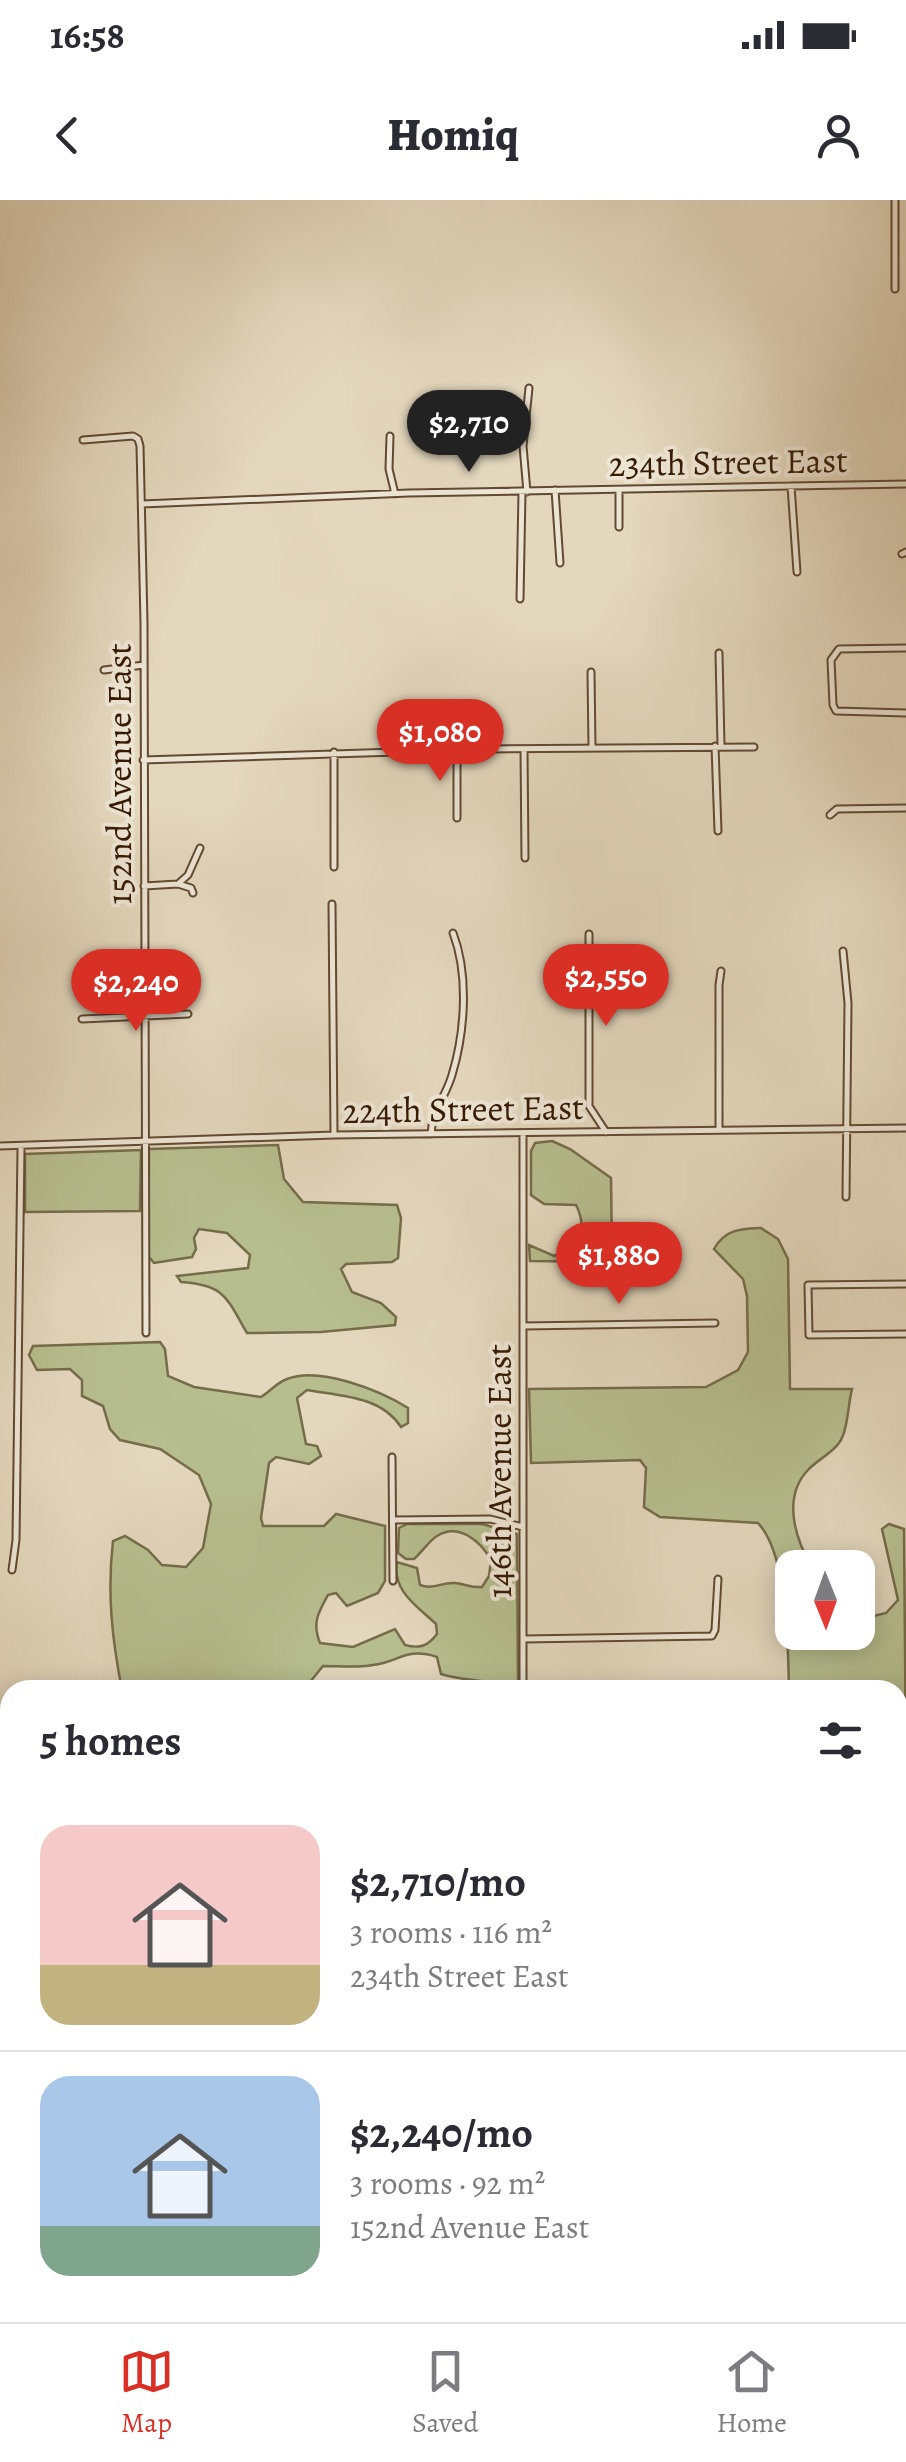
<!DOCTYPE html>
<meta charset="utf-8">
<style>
:root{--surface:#fff;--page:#f7f7f7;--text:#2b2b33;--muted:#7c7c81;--line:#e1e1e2;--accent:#d93025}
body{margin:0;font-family:Alegreya,serif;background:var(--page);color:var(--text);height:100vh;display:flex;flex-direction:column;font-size:38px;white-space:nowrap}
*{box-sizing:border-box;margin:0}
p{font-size:32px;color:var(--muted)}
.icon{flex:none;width:55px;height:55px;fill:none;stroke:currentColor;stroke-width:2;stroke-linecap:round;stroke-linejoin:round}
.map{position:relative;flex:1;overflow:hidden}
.panel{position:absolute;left:0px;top:1480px;width:908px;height:642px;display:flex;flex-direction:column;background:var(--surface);border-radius:30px 30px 0 0;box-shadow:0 5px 25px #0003}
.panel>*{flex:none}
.needle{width:65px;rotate:179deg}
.tools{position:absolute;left:775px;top:1350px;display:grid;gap:20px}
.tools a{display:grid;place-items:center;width:100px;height:100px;border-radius:20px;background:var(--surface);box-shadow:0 5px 25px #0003;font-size:50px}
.price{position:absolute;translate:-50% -85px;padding:0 22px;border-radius:35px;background:var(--accent);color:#fff;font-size:32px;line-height:65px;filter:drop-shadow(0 2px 5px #0008)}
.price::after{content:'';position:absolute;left:50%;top:60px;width:30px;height:22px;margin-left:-15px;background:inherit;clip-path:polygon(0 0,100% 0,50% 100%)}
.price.on{background:#222;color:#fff}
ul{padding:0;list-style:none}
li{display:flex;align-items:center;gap:30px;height:250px;padding:0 40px}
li+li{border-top:2px solid var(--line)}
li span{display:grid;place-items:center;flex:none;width:280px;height:200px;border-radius:30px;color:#555}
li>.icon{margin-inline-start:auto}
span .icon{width:120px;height:120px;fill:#fffc;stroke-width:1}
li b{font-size:42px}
h2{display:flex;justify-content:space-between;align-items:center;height:120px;padding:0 40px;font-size:42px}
.status{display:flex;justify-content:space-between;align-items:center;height:70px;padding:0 50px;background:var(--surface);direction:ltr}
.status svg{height:28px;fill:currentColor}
header{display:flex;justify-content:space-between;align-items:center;height:130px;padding:0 40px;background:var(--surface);font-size:45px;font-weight:800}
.tab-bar{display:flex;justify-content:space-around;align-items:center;height:140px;border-top:2px solid var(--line);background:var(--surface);font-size:28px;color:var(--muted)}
.tab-bar a{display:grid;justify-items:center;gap:5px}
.tab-bar .on{color:var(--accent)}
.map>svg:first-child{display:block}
.green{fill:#b6be8f;stroke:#766c4a;stroke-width:2.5}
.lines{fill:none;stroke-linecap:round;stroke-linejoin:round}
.minor-casing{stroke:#614a32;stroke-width:9}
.minor{stroke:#ede5d4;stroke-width:5}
.labels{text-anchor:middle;stroke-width:8;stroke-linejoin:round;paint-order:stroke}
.street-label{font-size:35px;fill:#361b04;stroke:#ede5d4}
</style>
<div class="status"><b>16:58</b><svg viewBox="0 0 49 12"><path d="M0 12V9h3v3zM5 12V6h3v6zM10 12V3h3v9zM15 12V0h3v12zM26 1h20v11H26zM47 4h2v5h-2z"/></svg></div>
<header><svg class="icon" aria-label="back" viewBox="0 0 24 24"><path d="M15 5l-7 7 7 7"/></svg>Homiq<svg class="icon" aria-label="person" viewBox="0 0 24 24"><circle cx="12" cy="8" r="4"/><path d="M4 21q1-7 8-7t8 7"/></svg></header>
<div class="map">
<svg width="906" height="2122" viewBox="0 0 906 2122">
<rect width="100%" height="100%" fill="#e3d7bd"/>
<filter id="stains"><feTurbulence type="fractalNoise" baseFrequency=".002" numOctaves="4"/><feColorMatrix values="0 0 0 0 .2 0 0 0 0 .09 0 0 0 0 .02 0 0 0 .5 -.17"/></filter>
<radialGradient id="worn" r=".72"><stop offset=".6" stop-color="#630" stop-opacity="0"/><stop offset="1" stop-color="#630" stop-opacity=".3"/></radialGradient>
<path class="green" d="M552,941L570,949L611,978L612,1057L606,1062L530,1061L529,1045L554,1056C578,1045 589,1031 576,1005L544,1004L531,995V951L535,943Z
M278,945L284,979L303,1002L397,1005L401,1018L398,1058L392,1062L346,1064L341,1069L352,1092L381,1103L396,1117L395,1125L321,1132L247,1133C226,1097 225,1085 181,1082L177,1076L248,1068L250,1055L227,1033L199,1029L194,1038L196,1049L192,1057L154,1063L148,1056L149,949Z
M141,950L140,1011L25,1012V954Z
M761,1028L778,1039L788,1059L790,1189H852C848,1204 848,1231 839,1243C831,1254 817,1260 808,1270C782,1297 795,1339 812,1367L792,1368V1432H858V1420L886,1413L898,1400L882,1329L889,1324L904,1329L906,1566H898V1490H789C788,1446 788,1355 758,1323L660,1317L644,1307L646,1268L640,1260L531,1263L529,1189L706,1187L738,1170L748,1152L747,1096L743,1079L714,1049C725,1029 741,1029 761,1028Z
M160,1142L165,1149L168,1176L194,1187L261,1197C269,1192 278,1182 287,1179C320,1166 381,1191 408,1208V1223L401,1227C381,1196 341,1196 307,1190L297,1198L306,1244L317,1246L321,1256L309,1264L276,1257L269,1263L261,1318L263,1326H324L336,1314L385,1326V1381L378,1393L347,1406L336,1393L328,1395C318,1413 312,1423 320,1443L353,1447L395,1429L405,1445C420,1449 428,1446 437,1434L436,1424C417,1406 392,1391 397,1362L417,1368L420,1385C434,1390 441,1382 455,1383C466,1384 471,1388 482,1387L489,1376L491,1360C481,1342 459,1322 437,1336C429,1341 422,1352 414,1359H406L398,1353L399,1328L407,1324H482L517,1334L518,1485L510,1488C487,1478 465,1482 441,1474L437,1457C406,1447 399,1462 373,1465C357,1468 339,1466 323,1466L310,1482L311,1490H122C112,1439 107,1393 113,1341L125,1336L148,1350L162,1365L186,1367L203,1348L211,1304L199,1275L160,1249L120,1240L110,1229L103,1206L82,1196V1180L70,1169L37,1170L29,1155L33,1146Z
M898,1578H906V1762L901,1763L898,1775Z
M10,1724V1988L0,2024V1726Z
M898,1782C906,1817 906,1857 906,1893C905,1905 901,1913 906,1924V2052L898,2055Z
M139,2113V2112L319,2113L307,2122H243C231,2117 159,2122 139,2122Z
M387,2113H513V2122H483L477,2115C448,2115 419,2120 390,2117Z"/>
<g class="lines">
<defs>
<path id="minor" d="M895,89V0
M390,236L389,269L395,294
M83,240L133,236L138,239L140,246L144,423L146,1133
M791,286L797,372
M555,290L560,363
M527,292L523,246L529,188
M142,304L409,293L906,284
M619,327V290
M902,354L906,352
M520,399L522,292
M906,448L839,449L831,460L833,505L836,511L906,513
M719,453L721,546
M104,470L144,465
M591,472L592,548
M715,546L718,631
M524,549L525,658
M457,550V618
M143,560L491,549L754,547
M830,615L837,609L906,608
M334,667V552
M178,684L188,675L200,648
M144,686L178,684L191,688L193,693
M332,704L334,935
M589,734V906L606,932
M843,751L848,803L846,997
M82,819L188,814
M719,930V785L721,771
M523,933V1490
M431,934C432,911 446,896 452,875C465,832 469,775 453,733
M0,946L334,935L906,928
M906,1084L808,1085L809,1135L906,1134
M524,1126L715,1123
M392,1257L393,1381
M393,1320L490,1319L523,1327
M12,1370L16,1340L21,948
M524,1439L712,1436L715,1430L718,1379
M898,1571H906
M518,2122V2112"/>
</defs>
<use href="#minor" class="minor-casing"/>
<use href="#minor" class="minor"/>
</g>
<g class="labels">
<g class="street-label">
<text transform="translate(728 262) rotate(-1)" y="12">234th Street East</text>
<text transform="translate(119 574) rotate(-90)" y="12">152nd Avenue East</text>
<text transform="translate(463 909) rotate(-1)" y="12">224th Street East</text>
<text transform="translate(499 1271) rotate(-90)" y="12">146th Avenue East</text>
</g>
</g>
<rect width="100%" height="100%" filter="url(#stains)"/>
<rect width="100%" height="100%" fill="url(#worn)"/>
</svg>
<div class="tools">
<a><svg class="needle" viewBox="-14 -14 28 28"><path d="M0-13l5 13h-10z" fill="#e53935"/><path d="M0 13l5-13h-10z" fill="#7c7c81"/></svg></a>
</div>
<b class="price on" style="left:469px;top:275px">$2,710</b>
<b class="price" style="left:440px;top:584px">$1,080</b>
<b class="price" style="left:606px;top:829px">$2,550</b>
<b class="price" style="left:136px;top:834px">$2,240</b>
<b class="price" style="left:619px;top:1107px">$1,880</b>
<section class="panel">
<h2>5 homes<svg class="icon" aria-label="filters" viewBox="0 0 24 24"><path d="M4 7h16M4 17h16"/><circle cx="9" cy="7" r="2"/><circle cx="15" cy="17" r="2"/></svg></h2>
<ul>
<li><span style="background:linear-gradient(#f6c9c9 70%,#c2b280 0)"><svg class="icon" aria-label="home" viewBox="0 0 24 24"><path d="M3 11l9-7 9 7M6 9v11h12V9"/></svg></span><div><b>$2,710/mo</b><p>3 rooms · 116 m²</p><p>234th Street East</p></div></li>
<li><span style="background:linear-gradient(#a9c7e8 75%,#7fa58c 0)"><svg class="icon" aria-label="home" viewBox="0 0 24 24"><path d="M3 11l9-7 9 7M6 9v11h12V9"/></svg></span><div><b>$2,240/mo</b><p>3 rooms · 92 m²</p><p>152nd Avenue East</p></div></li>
</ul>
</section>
</div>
<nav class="tab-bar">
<a class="on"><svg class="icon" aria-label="map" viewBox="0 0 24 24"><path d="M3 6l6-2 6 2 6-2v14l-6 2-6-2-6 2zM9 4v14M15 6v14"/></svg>Map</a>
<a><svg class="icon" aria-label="saved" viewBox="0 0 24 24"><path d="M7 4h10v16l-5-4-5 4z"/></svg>Saved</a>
<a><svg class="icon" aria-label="home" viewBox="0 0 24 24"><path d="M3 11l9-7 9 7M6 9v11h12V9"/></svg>Home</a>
</nav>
